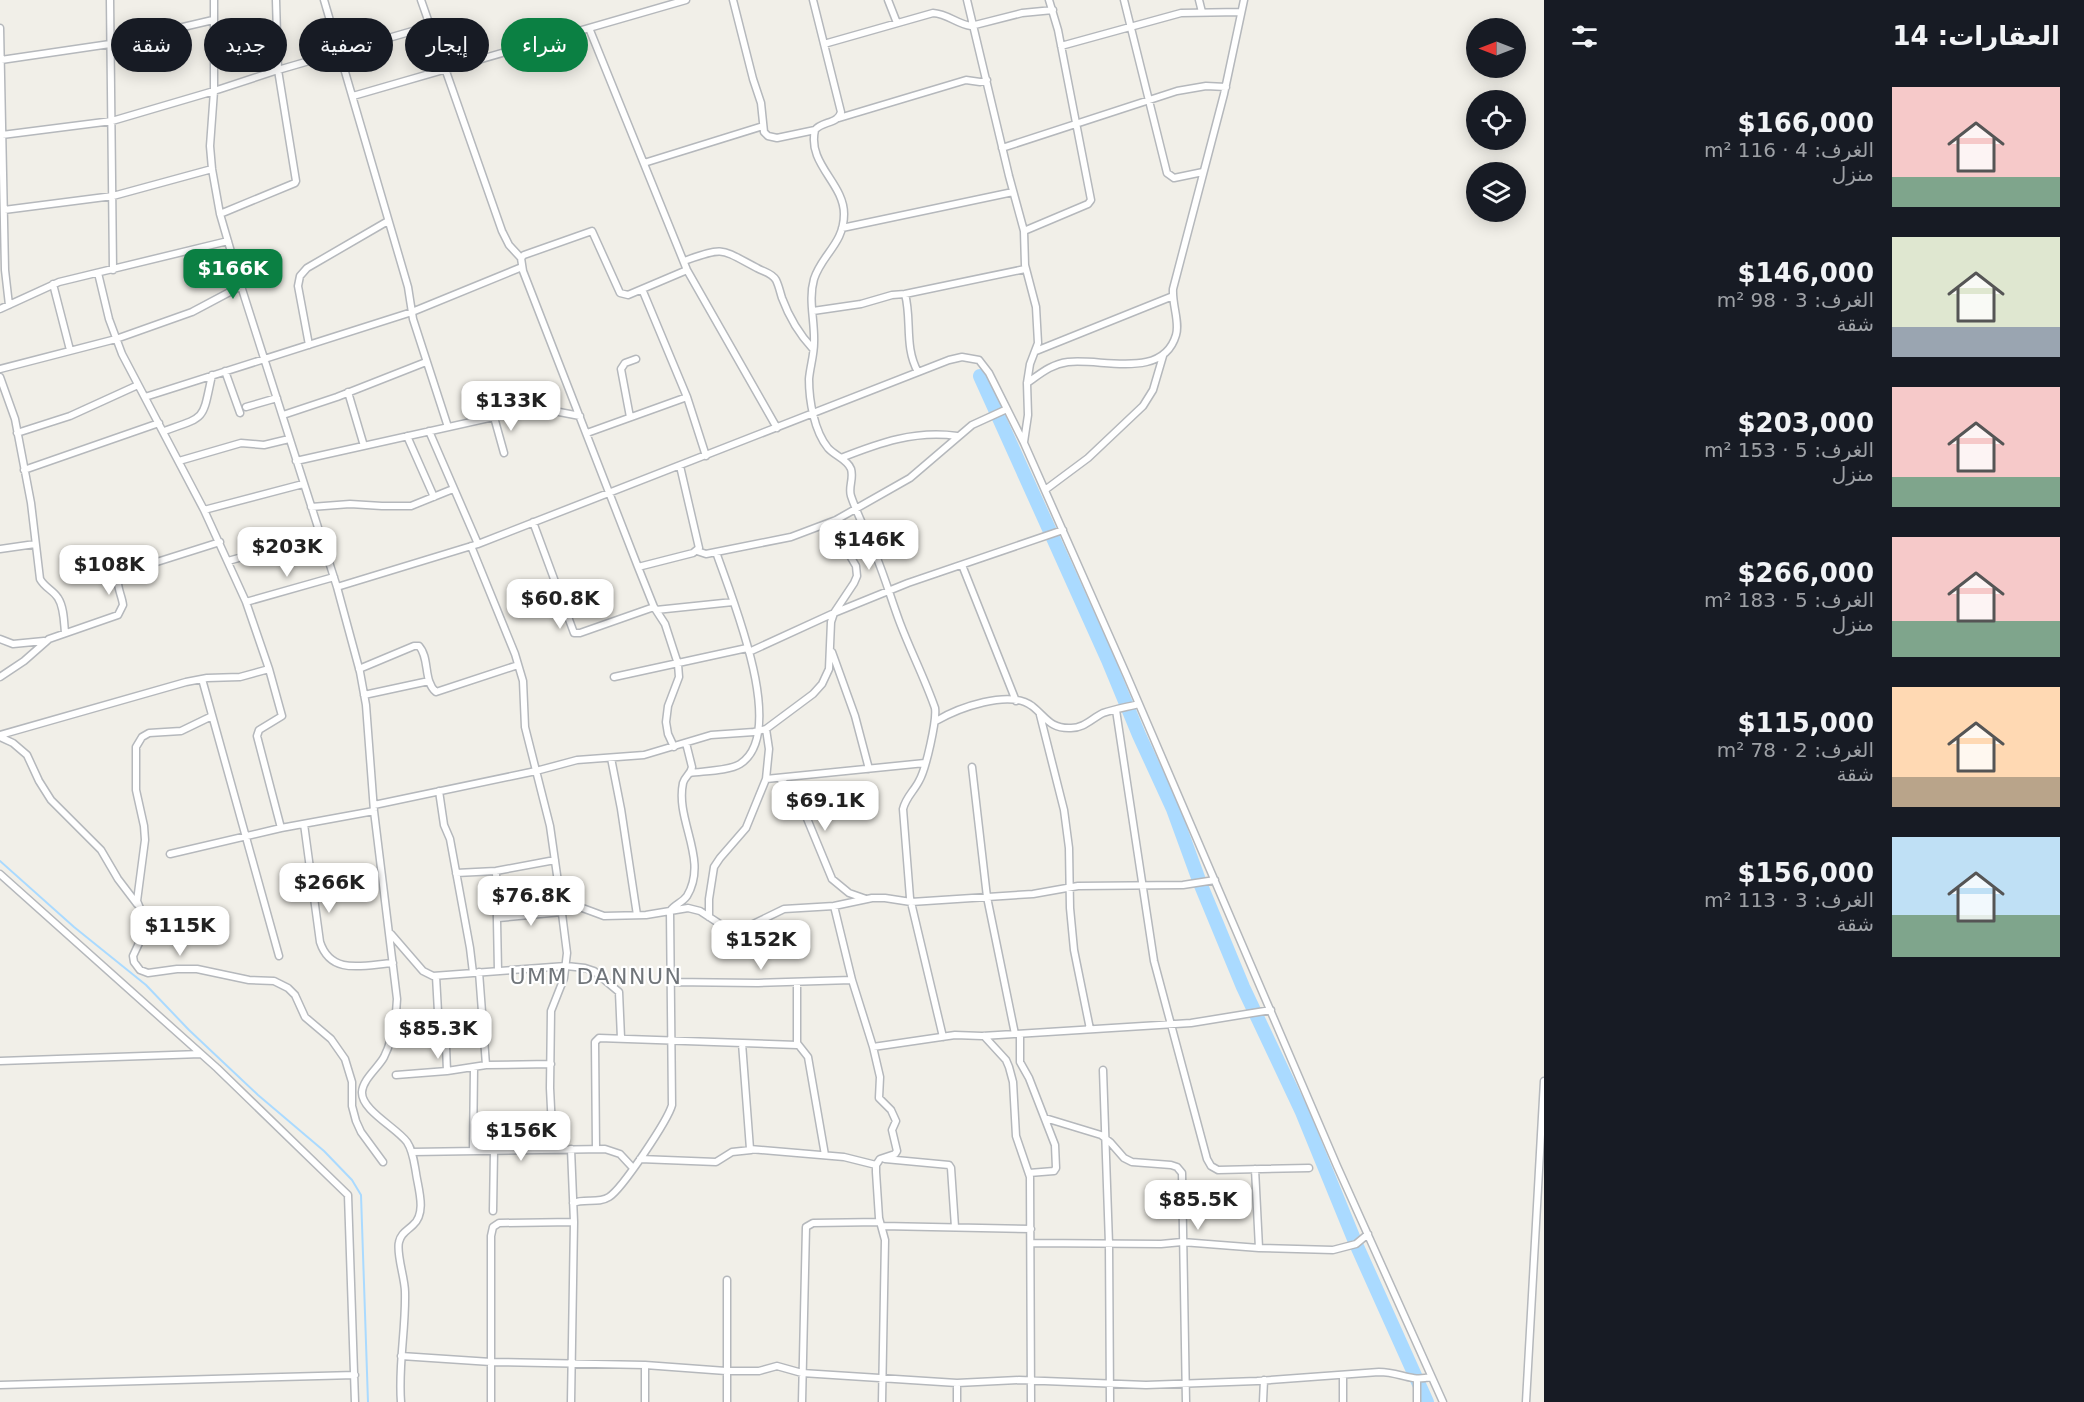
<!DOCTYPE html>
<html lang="ar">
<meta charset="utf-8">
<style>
:root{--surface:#171b24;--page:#20242c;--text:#f1f3f6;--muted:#9ea1a6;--accent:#0b8043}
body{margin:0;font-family:"DejaVu Sans","Noto Naskh Arabic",sans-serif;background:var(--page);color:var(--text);direction:rtl;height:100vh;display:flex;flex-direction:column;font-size:22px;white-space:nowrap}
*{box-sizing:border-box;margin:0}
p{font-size:20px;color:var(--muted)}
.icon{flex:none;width:33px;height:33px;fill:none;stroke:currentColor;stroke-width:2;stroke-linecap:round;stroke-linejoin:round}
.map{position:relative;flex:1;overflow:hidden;direction:ltr}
.details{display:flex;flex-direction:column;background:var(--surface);width:540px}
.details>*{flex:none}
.hud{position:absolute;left:18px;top:18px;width:570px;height:54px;direction:rtl;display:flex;gap:12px}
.needle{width:39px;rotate:270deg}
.buttons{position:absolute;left:1466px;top:18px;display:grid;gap:12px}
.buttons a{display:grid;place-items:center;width:60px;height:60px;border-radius:50%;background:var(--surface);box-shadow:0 3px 15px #0003;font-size:30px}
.price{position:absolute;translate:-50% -51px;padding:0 14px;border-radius:12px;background:#fff;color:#222;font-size:20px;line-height:39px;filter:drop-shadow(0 2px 3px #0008)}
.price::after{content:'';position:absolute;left:50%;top:36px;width:18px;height:14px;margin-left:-9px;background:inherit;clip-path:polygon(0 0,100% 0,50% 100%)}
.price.on{background:var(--accent);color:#fff}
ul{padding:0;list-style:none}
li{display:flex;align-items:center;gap:18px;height:150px;padding:0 24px}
li span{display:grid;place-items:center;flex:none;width:168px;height:120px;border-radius:0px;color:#555}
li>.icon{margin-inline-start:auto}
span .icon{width:72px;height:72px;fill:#fffc;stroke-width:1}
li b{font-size:26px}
h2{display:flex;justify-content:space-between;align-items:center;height:72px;padding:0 24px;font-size:26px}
.chip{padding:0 21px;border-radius:27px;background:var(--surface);box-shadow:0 3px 15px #0003;font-size:21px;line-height:54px}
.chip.on{background:var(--accent);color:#fff}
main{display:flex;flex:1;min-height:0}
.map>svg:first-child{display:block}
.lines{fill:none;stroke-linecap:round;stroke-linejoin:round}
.stream{stroke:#aadaff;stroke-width:2}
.river{stroke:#aadaff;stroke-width:14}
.minor-casing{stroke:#b5b8bc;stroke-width:9}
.minor{stroke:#fff;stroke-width:6}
.labels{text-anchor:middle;stroke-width:4.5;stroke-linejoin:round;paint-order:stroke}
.quarter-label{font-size:22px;letter-spacing:1.5px;fill:#70757a;stroke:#fff}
</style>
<main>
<section class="details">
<h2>العقارات: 14<svg class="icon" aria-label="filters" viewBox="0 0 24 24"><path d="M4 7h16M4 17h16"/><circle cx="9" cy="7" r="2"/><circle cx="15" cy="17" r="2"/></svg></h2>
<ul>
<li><span style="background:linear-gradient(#f6c9c9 75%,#7fa58c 0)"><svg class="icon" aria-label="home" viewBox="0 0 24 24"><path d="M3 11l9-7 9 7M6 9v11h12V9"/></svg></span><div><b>$166,000</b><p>الغرف: 4 · 116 m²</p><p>منزل</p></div></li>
<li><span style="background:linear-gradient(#dfe7d0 75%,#9aa5b1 0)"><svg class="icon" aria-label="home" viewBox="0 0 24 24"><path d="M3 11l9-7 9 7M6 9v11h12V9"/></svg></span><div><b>$146,000</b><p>الغرف: 3 · 98 m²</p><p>شقة</p></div></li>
<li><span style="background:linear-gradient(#f6c9c9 75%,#7fa58c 0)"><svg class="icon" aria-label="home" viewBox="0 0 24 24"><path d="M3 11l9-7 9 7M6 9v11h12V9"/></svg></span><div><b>$203,000</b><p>الغرف: 5 · 153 m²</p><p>منزل</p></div></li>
<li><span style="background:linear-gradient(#f6c9c9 70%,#7fa58c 0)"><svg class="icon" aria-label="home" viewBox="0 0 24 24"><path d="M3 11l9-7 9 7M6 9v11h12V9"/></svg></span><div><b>$266,000</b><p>الغرف: 5 · 183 m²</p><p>منزل</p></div></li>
<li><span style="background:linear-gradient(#ffd9b3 75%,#b9a48a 0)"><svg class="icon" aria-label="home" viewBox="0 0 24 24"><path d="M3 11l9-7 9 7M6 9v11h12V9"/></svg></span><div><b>$115,000</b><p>الغرف: 2 · 78 m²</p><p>شقة</p></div></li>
<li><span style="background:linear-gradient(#bfe0f5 65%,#7fa58c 0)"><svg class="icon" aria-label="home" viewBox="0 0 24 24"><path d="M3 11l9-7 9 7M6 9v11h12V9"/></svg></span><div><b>$156,000</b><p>الغرف: 3 · 113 m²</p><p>شقة</p></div></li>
</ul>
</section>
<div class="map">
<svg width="1544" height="1402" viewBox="0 0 1544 1402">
<rect width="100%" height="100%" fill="#f1efe8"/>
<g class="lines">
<path class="stream" d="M0,861L74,927L146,985L189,1030L258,1095L324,1151L352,1180L361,1195L368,1402"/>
<path class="river" d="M980,376L1108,660L1139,735L1173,809L1200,883L1243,987L1302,1112L1356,1244L1427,1402"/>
<defs>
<path id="minor" d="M110,0L113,270
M214,0V91L210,146L212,169L220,214L241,286L337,587L360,672L366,705L374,811L397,999C396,1019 393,1039 384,1057C378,1068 363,1079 362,1092C361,1110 397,1128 407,1142C413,1151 414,1162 416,1173C418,1188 427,1213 413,1225C407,1231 401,1233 399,1242C396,1254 405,1278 405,1292C406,1329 398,1365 401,1402
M324,0L408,287L413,319L448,427
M421,0L502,231L509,245L521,258
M733,0L753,79L761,103L764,132L768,136L777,138L815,130
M813,0L841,112C838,124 822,121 815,130C807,164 844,183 844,214C844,244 822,254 814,279C808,300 815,321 814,343C814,355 810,367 809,379C809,400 814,431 828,448C835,456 847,459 851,469C854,479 848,487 851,496C857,514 867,533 874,551C884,574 891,599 900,623C911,652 925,679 935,708C937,720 926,769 919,781C914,791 906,797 903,809L910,898L943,1037
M888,0L897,23
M967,0L1009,176L1024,231L1025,265L1036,307L1038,343L1030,364L1027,383L1028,415L1024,442
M1124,0L1167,173L1174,178L1203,172
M1199,0L1202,12
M0,28L5,270L9,305
M589,28L687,270L777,428
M824,44L933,13C948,14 957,24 971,26L1022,13L1053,10
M1061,46L1181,13L1241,12
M1,60L110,44L213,20
M353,96L686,0
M839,118L966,80L980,82L987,80
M2,135L112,121L214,91L278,70L430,26
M1002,148L1177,91L1206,86L1226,87
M644,163L763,126
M4,210L113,196L212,169
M220,214L295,183L296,181L278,70L276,0
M842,228L1013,192
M1024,231L1088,204L1091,200L1058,30L1049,0
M684,261C725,247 719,248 757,268C764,272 772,273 776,280C779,286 780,292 782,298C789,317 799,334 813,349
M98,273L109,319L122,354L204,510L246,602L269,669L282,716L259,730L257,736L281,828
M53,284L70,350
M642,289L687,397L706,456
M905,294C912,320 904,347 918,372
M0,309L59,282L228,241
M813,311L861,304L892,295L905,294L1025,269
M309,345L298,286L300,276L307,268L388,221
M1036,351L1173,296
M0,369L116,339L192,312L241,286
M225,371L240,413
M0,377L15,419L31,503L40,579C45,588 53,590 58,598C64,607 64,622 65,633
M1027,383C1040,374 1051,364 1068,362C1102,358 1163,380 1176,335C1180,322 1172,305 1173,289L1224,94L1244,0
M348,392L364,446
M145,397L412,312L522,267
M246,407L277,398
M283,415L337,397L426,362
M494,417L504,453
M630,417L621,369L625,363L636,359
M164,431C207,416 202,421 212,375
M429,431L478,544
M17,433L70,416L138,385
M587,433L687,397
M407,436L434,497
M841,458C879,443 915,430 957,436
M179,461L241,443L264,445L289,439
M296,461L521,411H554L580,416
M24,470L159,423
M1045,490L1088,458L1143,406L1153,390L1163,356
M311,507L350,504L382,506H411L453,489
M204,510L303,484
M533,522L574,633H580L654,607
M471,546L515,654L523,681L525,727L550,826L558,882L567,953L564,978L551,1011L550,1088L553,1149
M0,549L35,544
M697,551L706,554L791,537L836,520L910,478L972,425L1007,409
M228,561L320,535
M962,565L1016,701
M638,567L693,553L699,548L680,466
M337,587L478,544L949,360L962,357L979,360L989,373L1024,443L1127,676L1337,1166L1443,1402
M246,602L334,577
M656,610L733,602
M0,639L13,644L44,641
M749,652L834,613L854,583L857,576L856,566L838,535L836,520
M832,652L855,716L869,769
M359,669L414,646H419C430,658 423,681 436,692L518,665
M0,677L24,661L49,639L118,615L123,605C122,594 113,582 122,573L220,542
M614,677L747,648
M202,679L279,956
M364,695L429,681
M1116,710L1154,961L1207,1159L1211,1166L1218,1170L1309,1168
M1040,715L1064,810L1069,848L1070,908L1074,950L1090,1029
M212,716L181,731L149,733L142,737L136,747V790L144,826L145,840L137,901L144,918L146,928L133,956L134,962L140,970L148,973L177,969H197L249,980L274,981L288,988L295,995L305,1017L331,1039L345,1059L352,1082V1106L356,1121L361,1132L383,1162
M936,721C958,708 1009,689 1032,706C1046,717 1050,729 1071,728C1084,728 1091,719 1103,713C1114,709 1127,707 1139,704
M0,735L186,682L207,678L240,677L269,669
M0,737L13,743L27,755L39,781L51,800L101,850L118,879L137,904
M674,747L668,734L666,722L668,706L679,677L678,664L665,624L654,607L638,567L523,271L521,258L524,255L592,231L620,293L628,295L687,270
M611,758L621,809L637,915
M972,767L987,897L1015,1034
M690,773C703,771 729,771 740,764C789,733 731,596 716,552
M779,778L790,788L801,804L832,879L849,893L866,899
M766,779L925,763
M439,791L444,825L450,839L470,948L473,973
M374,805L536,771L577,760L644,755L711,735L754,732L766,729L813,694L822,684L829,669L831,622L834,613L908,583L1063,530
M304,824L320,942C331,976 364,965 393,963
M170,854L281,828L374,811
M496,871L498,971
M456,873L496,871L555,860
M0,874L217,1068L348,1195L355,1402
M561,906H577L604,916L646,915L688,908L700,911L723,926L738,928L749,926L784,909L834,906L872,898H885L911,902L1033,894L1078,886L1183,885L1215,880
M834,906L852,980L873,1047L880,1077L879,1098L891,1110L896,1121L892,1130L897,1151L895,1154L880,1159L876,1165V1172L879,1218L885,1240L882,1402
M709,917V899L714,867L720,858L746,828L766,779L769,749L766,729
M498,918L562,912
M391,934L423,971L433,976L566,966L585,968L594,971L619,992L621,1038
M479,972L486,1065L551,1064
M436,976L439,1030L446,1046L447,1071
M671,982L758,983L852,980
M797,983V1043L808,1057L825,1155
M1020,1034V1062L1029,1078L1055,1145L1056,1168L1054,1171L1029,1173
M984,1036L1006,1060L1009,1067L1013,1082L1016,1136L1030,1177L1031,1402
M742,1043L750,1149L844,1157L876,1165
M873,1047L955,1035L982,1036L1191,1023L1271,1010
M0,1061L201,1054
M1103,1070L1109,1244L1110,1402
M396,1075L447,1071L486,1065
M1045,1118L1101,1135L1110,1142L1124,1158L1132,1162L1171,1165L1177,1167L1182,1173L1186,1402
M596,1149L595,1042L599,1038L797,1045
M473,1151L474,1068
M412,1152L605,1149L620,1154L633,1168
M640,1159L716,1162L732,1152L751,1150
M885,1159L949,1165L951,1168L955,1227
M1255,1169L1259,1248
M573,1203C585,1198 598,1204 609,1197C622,1189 668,1120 672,1105L670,911C675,904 682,903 687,896C709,859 675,821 683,783C685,776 691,774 692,767L686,743
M493,1211L494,1151
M882,1226L1031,1229
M1031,1243L1161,1244L1182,1242L1259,1248L1333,1250L1356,1244L1368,1234
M401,1356L491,1362L645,1365L726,1371H759L777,1366L802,1373L957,1383L1019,1380L1146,1385L1257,1381L1379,1372C1401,1372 1408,1382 1431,1377
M645,1365V1402
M1417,1380V1402
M0,1385L355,1375
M491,1402V1236L493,1227L499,1223L574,1222
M571,1402L574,1222L571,1149
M727,1402V1280
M802,1402L806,1227L813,1223L880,1222
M957,1402V1383
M1263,1402L1264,1380
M1343,1402V1375
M1526,1402L1544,1081"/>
</defs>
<use href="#minor" class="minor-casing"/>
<use href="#minor" class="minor"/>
</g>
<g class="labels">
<g class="quarter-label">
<text x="596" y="984">UMM DANNUN</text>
</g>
</g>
</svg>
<div class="buttons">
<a><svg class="needle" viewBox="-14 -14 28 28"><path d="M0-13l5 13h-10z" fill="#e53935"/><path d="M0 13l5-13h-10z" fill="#9ea1a6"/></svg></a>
<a><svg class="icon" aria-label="locate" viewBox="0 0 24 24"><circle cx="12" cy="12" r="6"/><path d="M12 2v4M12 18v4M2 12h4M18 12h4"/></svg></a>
<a><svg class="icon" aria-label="layers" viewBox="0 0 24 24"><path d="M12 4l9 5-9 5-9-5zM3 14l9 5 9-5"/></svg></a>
</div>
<b class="price on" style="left:233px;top:300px">$166K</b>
<b class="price" style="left:511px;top:432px">$133K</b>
<b class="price" style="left:869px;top:571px">$146K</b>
<b class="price" style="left:287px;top:578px">$203K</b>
<b class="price" style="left:109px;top:596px">$108K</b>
<b class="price" style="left:560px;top:630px">$60.8K</b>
<b class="price" style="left:825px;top:832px">$69.1K</b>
<b class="price" style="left:329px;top:914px">$266K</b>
<b class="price" style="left:531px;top:927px">$76.8K</b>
<b class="price" style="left:180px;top:957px">$115K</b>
<b class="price" style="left:761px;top:971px">$152K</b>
<b class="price" style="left:438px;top:1060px">$85.3K</b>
<b class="price" style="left:521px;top:1162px">$156K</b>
<b class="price" style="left:1198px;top:1231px">$85.5K</b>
<div class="hud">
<a class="chip on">شراء</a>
<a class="chip">إيجار</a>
<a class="chip">تصفية</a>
<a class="chip">جديد</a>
<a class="chip">شقة</a>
</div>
</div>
</main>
